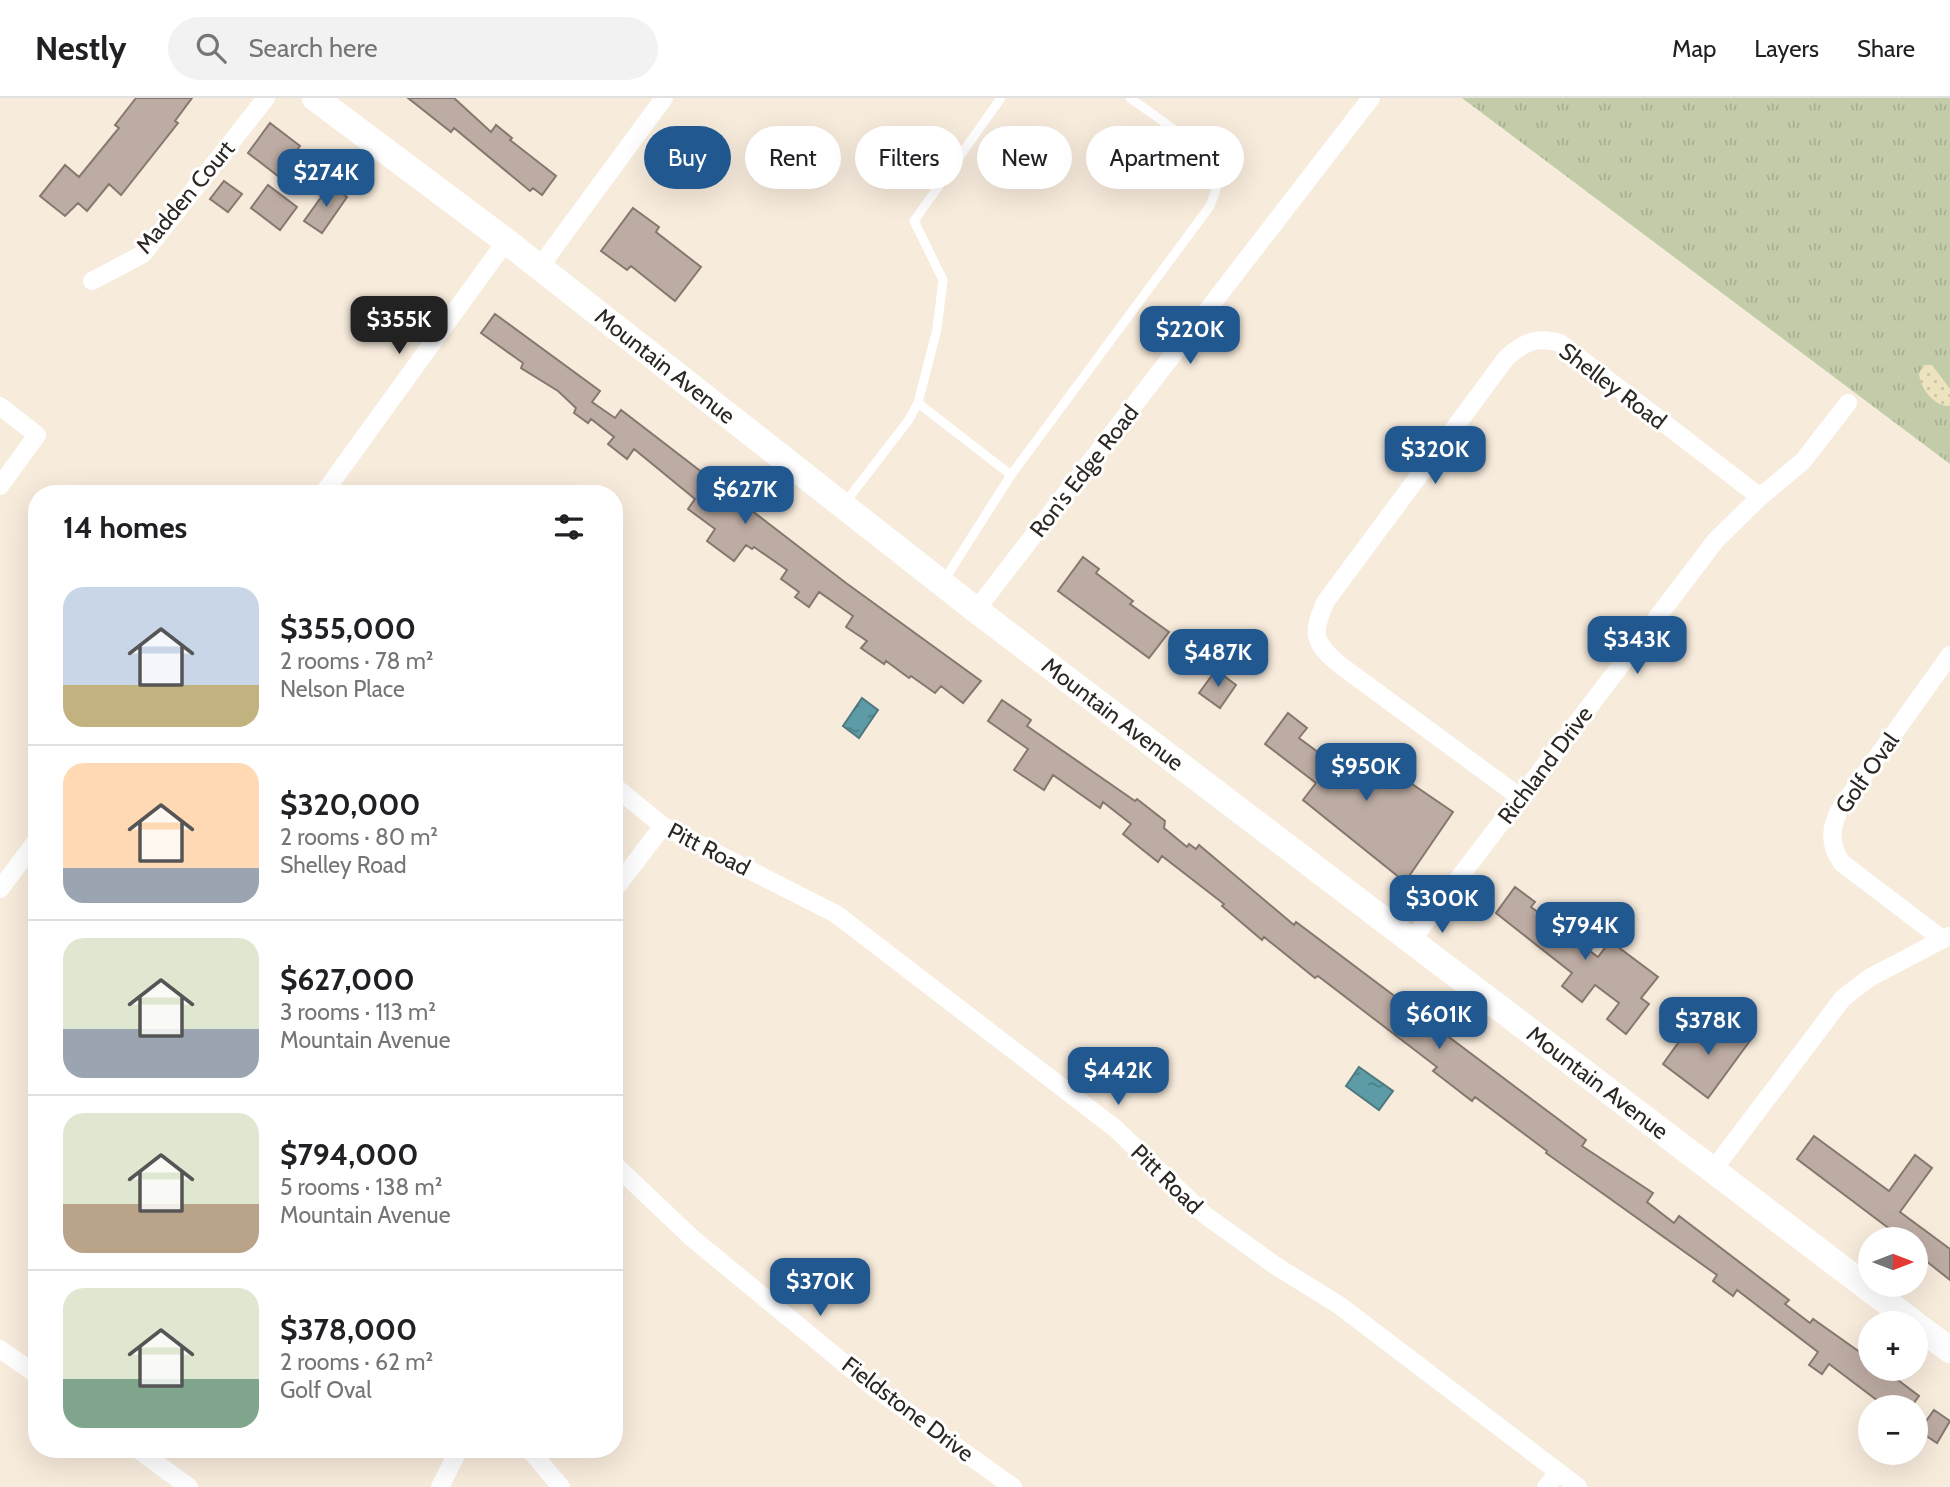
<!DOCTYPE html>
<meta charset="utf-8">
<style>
:root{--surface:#fff;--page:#f2f2f2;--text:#202124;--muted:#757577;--line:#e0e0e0;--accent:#215890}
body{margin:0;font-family:Cabin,sans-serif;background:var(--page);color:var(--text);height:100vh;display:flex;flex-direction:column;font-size:26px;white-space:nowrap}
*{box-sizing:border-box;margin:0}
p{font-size:23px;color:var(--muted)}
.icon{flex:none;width:38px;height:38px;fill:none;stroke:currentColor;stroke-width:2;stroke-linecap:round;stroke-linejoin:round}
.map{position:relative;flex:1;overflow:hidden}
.side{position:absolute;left:28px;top:387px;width:595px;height:973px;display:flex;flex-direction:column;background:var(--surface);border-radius:28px;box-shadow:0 7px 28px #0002}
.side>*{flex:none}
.top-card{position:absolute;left:644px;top:28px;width:665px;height:63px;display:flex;gap:14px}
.needle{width:46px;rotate:90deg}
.fabs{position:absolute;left:1858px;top:1129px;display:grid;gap:14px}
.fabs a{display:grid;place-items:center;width:70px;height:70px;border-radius:50%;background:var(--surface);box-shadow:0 7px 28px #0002;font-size:35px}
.price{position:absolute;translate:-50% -60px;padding:0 16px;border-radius:14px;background:var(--accent);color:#fff;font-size:23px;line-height:46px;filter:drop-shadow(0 2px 4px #0008)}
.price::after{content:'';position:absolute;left:50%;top:42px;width:21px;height:16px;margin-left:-10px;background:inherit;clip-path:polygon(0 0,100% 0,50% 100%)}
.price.selected{background:#222;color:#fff}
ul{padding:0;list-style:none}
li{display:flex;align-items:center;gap:21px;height:175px;padding:0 35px}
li+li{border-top:2px solid var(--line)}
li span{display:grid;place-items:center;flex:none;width:196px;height:140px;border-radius:21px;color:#555}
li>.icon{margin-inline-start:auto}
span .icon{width:84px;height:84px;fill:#fffc;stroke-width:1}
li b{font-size:30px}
h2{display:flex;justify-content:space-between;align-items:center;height:84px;padding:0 35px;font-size:30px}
.tag{padding:0 24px;border-radius:32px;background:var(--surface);box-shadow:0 7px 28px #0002;font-size:24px;line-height:63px}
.tag.selected{background:var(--accent);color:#fff}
header{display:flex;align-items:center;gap:42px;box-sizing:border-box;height:98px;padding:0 35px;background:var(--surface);border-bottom:2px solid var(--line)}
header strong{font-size:33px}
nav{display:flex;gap:38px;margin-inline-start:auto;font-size:24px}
.search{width:490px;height:63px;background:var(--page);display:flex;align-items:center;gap:18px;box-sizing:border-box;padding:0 24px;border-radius:38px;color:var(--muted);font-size:26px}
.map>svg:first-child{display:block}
.grass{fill:url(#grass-tufts)}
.sand{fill:url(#sand-dots)}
.water{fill:url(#water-ripples);stroke:#4e797f;stroke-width:2}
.building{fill:#bdaca3;stroke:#87786f;stroke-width:2}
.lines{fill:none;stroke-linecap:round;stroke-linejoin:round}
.lane{stroke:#fff;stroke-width:9}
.street{stroke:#fff;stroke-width:18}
.secondary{stroke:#fff;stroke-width:26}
.labels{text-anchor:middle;stroke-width:6;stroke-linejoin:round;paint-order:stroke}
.street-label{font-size:23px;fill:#2c2722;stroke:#fff}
</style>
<header>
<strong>Nestly</strong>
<div class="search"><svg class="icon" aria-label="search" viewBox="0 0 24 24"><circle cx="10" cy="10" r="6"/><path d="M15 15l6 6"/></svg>Search here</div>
<nav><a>Map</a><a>Layers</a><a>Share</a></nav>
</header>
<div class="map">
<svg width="1950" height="1389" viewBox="0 0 1950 1389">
<defs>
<pattern id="grass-tufts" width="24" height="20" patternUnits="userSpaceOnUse" patternTransform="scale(1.75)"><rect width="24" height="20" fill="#c3cca9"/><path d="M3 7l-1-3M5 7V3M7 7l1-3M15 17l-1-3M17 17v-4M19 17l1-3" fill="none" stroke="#a8af91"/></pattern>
<pattern id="sand-dots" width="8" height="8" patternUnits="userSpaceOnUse" patternTransform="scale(1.75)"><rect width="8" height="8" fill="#ede3be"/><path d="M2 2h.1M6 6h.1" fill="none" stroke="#cbc3a3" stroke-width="1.8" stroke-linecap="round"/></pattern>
<pattern id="water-ripples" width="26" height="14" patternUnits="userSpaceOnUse" patternTransform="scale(1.75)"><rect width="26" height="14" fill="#5d9ca7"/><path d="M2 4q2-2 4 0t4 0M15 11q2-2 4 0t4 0" fill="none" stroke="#4d7f88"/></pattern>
</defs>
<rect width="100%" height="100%" fill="#f7ebdc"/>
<path class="grass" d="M1462,0H1950V366Z"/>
<path class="sand" d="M1924,267H1932L1950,291V308C1934,309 1920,290 1919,275Z"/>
<path class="water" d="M862,600L878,612L859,640L843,628Z
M1359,969L1393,993L1379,1012L1346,988Z"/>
<path class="building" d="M136,0H192L175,23L178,25L121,97L109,86L87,113L78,105L65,118L40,98L65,67L79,79L119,30L115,27Z
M408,0H454L491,34L496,27L512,40L510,42L556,78L542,97L533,90L530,93L454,30L451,34Z
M270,25L300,48L278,78L248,55Z
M224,83L242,96L228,114L210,101Z
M268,87L297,109L280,132L251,110Z
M330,87L347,99L322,135L304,123Z
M633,110L659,129L656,134L701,169L675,203L631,168L627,172L601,153Z
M495,216L600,293L592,304L615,320L621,312L846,485L981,583L963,605L941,588L935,595L911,578L909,580L886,563L884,566L861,550L867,543L846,529L853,518L819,494L809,509L795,499L799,494L781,481L787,472L754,449L752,451L746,447L734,463L707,443L715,431L688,411L695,401L634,351L627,361L608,346L614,339L591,321L588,325L574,315L576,310L558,293L521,270L523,265L481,235Z
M1083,459L1099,471L1096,475L1133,503L1130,506L1169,534L1149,560L1058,493Z
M1216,572L1236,587L1220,610L1199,595Z
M1002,602L1031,622L1027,628L1135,703L1137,701L1165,723L1164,730L1187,749L1189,746L1196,751L1199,747L1294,827L1296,824L1586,1042L1582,1048L1653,1095L1647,1104L1674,1125L1679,1118L1789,1202L1785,1206L1810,1225L1813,1221L1871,1262V1270H1882L1919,1298L1911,1309H1886L1829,1266L1822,1276L1809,1267L1818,1254L1737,1192L1733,1198L1713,1183L1717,1177L1546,1055L1547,1053L1475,999L1472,1003L1433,973L1437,969L1318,878L1315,880L1264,839L1262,842L1222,808L1224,806L1162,758L1158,764L1123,736L1131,726L1103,704L1100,710L1053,677L1044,692L1014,672L1028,651L988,623Z
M1288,615L1307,630L1299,640L1354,681L1371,658L1453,714L1405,784L1303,702L1316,685L1265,646Z
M1515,789L1535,804L1531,809L1598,859L1610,843L1658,879L1641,900L1649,906L1626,936L1607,921L1619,905L1595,887L1582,904L1562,888L1572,875L1496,815Z
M1724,919L1752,940L1708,1000L1663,966L1686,934L1703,947Z
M1814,1038L1889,1093L1915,1057L1932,1070L1900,1114L1950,1151V1182L1916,1155V1141H1903L1797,1061Z
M1934,1312L1950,1323L1937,1345L1919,1333Z"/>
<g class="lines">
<path class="lane" d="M918,305L1011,377
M844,406L908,323L918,305L937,231L943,182L914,123L1001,0
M943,484L1011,377L1210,108C1212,102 1216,94 1217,87C1217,55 1154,18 1130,0"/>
<path class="street" d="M539,170L664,0
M92,183L143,156L266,0
M0,308L37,337L0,388
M323,396L506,143
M976,512L1371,0
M614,688L663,728L836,816L1116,1031L1205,1117L1276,1168L1339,1207L1578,1389
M1521,700L1340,567C1313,544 1311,536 1326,503L1507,259C1525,244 1537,238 1560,245L1760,399
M0,791L37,742
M614,792L663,728
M1942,841L1842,765C1828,746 1830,727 1842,708L1950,557
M1411,843L1716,442L1760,399L1803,363L1848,305
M614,1066L692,1140L873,1289L1013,1389
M1713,1072L1843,900L1869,880L1949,838
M0,1251L37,1277
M137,1351L189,1389
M529,1351L561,1389
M440,1389L459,1351
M1546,1389L1558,1375"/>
<g class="secondary">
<path id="s1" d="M315,0L506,143L976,512L1914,1225"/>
<path d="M1916,1227L1950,1252"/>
</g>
</g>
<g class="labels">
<g class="street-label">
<text transform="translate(185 99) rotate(-50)" y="8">Madden Court</text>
<text dy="8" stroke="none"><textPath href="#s1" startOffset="441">Mountain Avenue</textPath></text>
<text transform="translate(1613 288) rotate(37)" y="8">Shelley Road</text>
<text transform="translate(1084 373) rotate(-52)" y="8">Ron's Edge Road</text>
<text dy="8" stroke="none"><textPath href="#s1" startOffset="1008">Mountain Avenue</textPath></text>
<text transform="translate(1545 667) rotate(-53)" y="8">Richland Drive</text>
<text transform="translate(1867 675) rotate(-55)" y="8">Golf Oval</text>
<text transform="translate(709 751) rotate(27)" y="8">Pitt Road</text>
<text dy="8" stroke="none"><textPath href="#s1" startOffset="1617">Mountain Avenue</textPath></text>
<text transform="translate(1167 1081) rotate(44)" y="8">Pitt Road</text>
<text transform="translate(908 1311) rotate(37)" y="8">Fieldstone Drive</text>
</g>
</g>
</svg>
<div class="fabs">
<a><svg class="needle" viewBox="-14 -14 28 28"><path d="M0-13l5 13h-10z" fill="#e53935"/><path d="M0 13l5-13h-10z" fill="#757577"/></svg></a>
<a>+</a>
<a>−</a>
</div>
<b class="price" style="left:326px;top:111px">$274K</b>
<b class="price selected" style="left:399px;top:258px">$355K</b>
<b class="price" style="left:1190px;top:268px">$220K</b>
<b class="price" style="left:1435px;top:388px">$320K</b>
<b class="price" style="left:745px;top:428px">$627K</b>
<b class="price" style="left:1637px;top:578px">$343K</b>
<b class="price" style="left:1218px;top:591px">$487K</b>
<b class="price" style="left:1366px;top:705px">$950K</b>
<b class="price" style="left:1442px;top:837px">$300K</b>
<b class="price" style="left:1585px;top:864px">$794K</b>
<b class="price" style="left:1439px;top:953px">$601K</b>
<b class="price" style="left:1708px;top:959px">$378K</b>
<b class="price" style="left:1118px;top:1009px">$442K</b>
<b class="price" style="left:820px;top:1220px">$370K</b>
<div class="top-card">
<a class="tag selected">Buy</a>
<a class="tag">Rent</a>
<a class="tag">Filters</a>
<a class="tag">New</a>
<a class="tag">Apartment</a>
</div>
<section class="side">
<h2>14 homes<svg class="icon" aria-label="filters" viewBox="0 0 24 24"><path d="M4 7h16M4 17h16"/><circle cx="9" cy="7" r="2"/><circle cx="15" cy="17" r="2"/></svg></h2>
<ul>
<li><span style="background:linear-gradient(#c9d6e8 70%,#c2b280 0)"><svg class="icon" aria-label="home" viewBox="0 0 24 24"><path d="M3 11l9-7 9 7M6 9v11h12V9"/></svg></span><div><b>$355,000</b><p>2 rooms · 78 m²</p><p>Nelson Place</p></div></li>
<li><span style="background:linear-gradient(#ffd9b3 75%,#9aa5b1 0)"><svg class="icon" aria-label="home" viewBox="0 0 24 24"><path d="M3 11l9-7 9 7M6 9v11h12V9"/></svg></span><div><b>$320,000</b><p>2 rooms · 80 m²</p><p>Shelley Road</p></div></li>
<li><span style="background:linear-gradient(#dfe7d0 65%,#9aa5b1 0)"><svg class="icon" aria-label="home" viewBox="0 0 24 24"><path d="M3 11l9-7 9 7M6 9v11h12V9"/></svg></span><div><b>$627,000</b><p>3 rooms · 113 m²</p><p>Mountain Avenue</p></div></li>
<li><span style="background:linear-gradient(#dfe7d0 65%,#b9a48a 0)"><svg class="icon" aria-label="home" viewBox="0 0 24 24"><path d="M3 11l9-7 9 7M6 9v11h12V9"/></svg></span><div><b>$794,000</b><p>5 rooms · 138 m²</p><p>Mountain Avenue</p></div></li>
<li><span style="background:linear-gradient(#dfe7d0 65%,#7fa58c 0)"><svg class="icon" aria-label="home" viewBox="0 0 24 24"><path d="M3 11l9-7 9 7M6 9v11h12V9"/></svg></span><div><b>$378,000</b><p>2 rooms · 62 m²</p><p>Golf Oval</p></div></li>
</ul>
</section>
</div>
